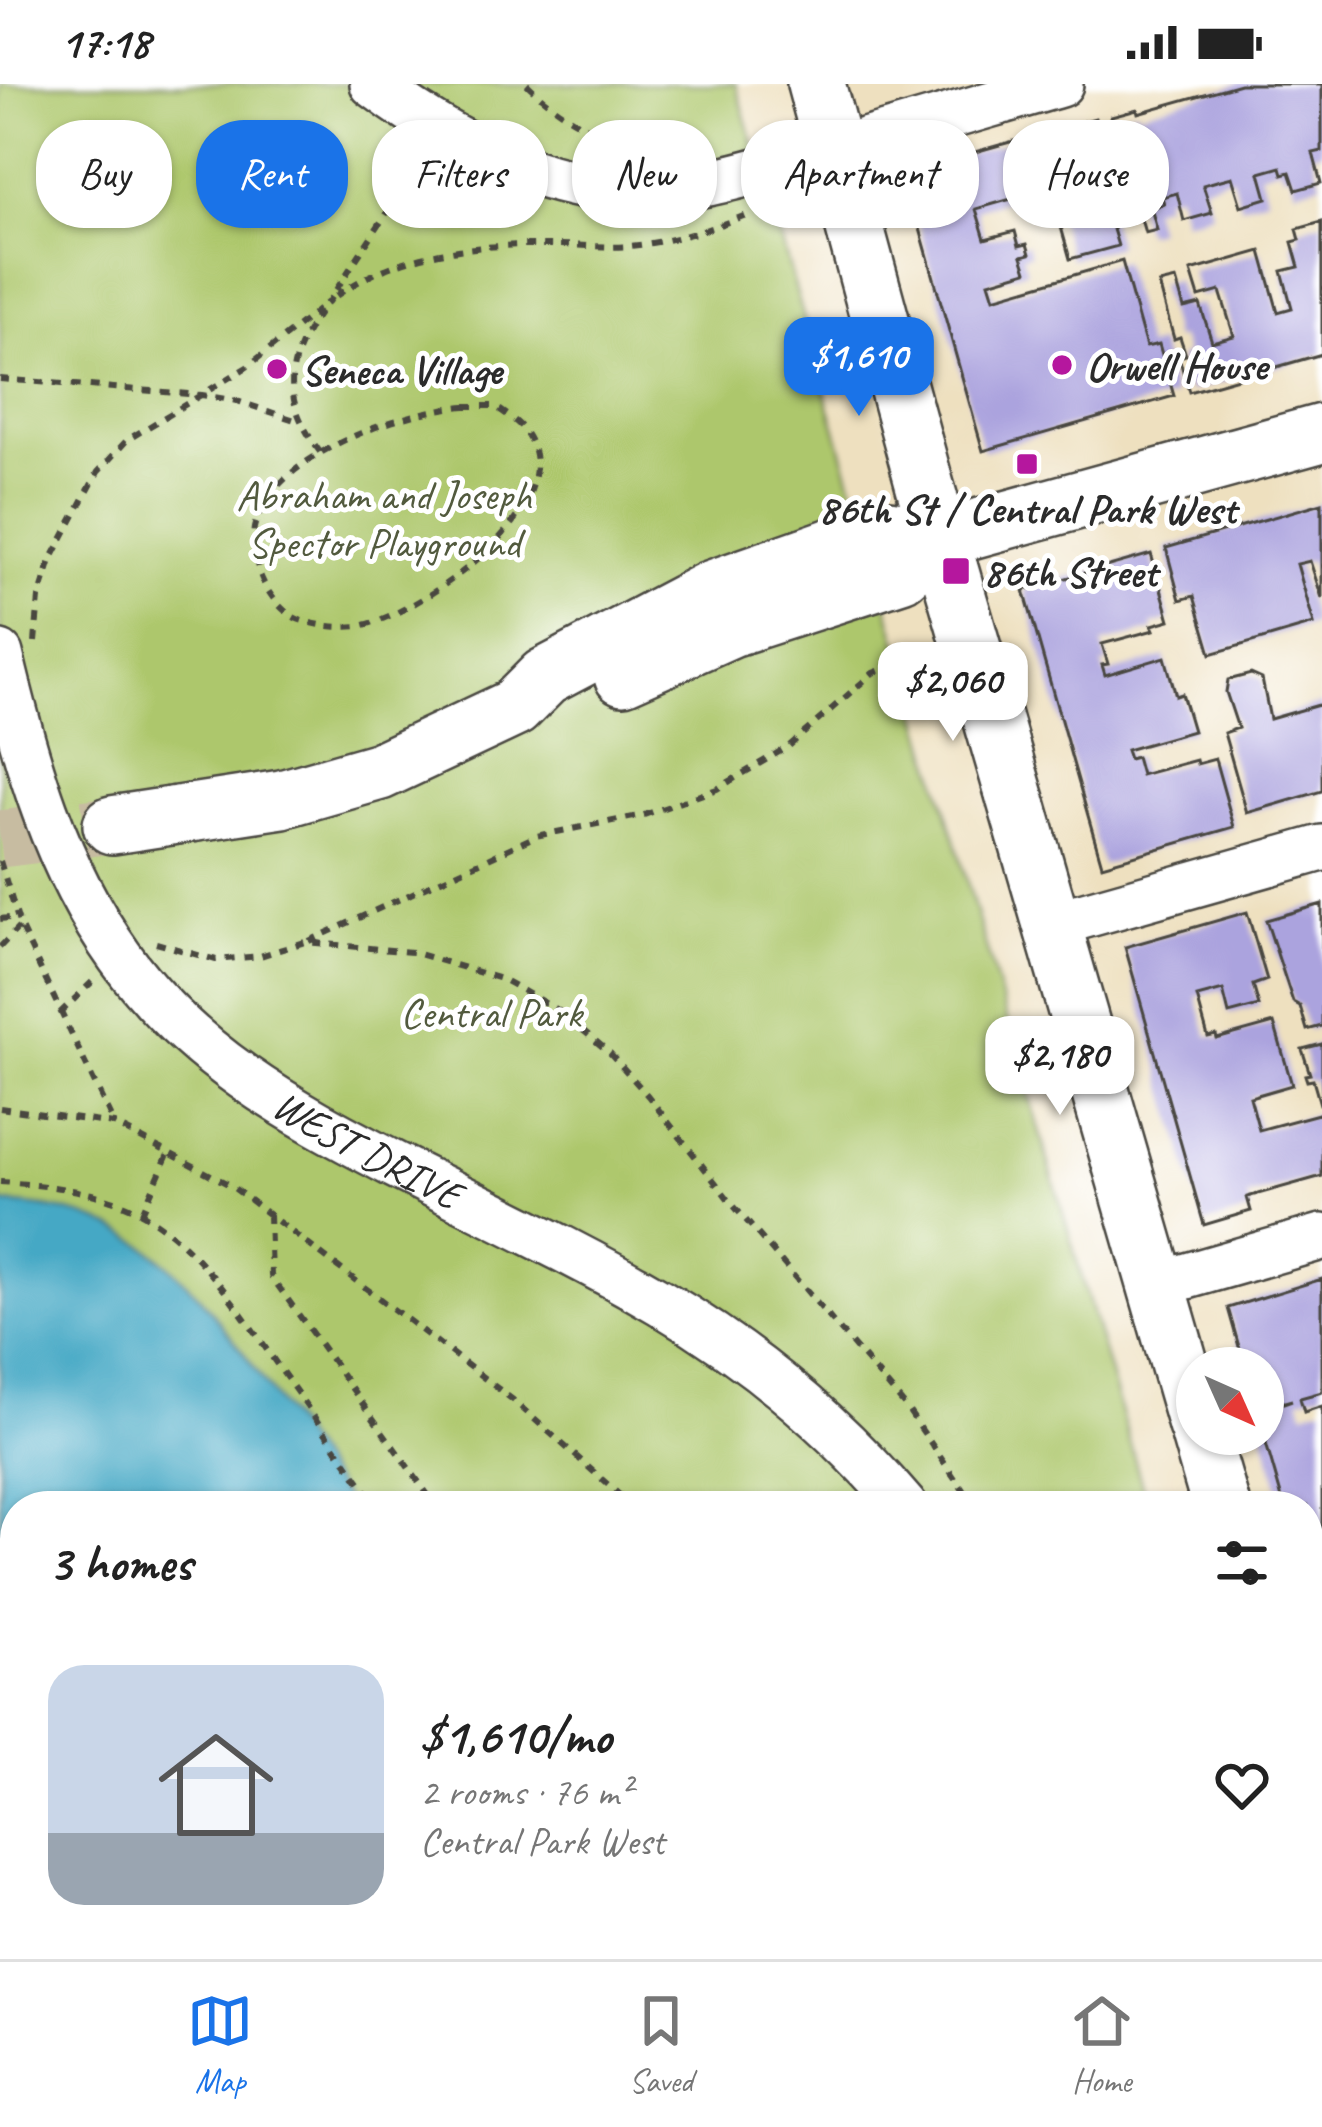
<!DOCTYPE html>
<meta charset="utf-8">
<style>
:root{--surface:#fff;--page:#f6f6f6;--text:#222;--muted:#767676;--line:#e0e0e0;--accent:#1a73e8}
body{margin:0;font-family:Caveat,sans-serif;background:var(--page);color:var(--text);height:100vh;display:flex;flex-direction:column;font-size:45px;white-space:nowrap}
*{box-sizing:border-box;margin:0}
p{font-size:39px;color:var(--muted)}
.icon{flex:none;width:66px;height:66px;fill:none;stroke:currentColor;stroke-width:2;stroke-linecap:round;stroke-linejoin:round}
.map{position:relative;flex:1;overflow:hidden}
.details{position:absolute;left:0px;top:1407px;width:1323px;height:468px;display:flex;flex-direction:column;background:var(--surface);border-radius:48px 48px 0 0;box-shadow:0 3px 9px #0004}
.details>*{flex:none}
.banner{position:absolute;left:36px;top:36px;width:1251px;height:108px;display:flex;gap:24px}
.needle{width:78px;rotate:135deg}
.buttons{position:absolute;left:1176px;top:1263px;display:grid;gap:24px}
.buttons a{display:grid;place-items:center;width:108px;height:108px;border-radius:50%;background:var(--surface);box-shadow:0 3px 9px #0004;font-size:60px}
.price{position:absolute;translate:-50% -102px;padding:0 27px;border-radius:24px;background:#fff;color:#222;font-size:39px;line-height:78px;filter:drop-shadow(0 3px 6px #0008)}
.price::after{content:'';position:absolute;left:50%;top:72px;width:36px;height:27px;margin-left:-18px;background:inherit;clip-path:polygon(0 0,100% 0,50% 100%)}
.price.selected{background:var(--accent);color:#fff}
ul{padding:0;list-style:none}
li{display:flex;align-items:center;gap:36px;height:300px;padding:0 48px}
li+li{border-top:3px solid var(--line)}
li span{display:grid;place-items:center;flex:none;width:336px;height:240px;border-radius:36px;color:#555}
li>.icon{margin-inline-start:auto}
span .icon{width:144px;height:144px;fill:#fffc;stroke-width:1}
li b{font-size:51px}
h2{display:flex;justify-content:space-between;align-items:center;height:144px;padding:0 48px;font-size:51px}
.tag{padding:0 42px;border-radius:48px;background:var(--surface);box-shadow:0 3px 9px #0004;font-size:42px;line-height:108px}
.tag.selected{background:var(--accent);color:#fff}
.status{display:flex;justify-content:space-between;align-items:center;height:84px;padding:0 60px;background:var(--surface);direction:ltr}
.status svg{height:33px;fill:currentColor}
.dock{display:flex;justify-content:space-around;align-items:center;height:168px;border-top:3px solid var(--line);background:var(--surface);font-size:33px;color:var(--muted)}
.dock a{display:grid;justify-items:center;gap:6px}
.dock .selected{color:var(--accent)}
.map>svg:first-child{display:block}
.green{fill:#adc76c;stroke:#6c794c;stroke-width:3}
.water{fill:#45a8c5;stroke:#386a78;stroke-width:3}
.building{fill:#aba3de}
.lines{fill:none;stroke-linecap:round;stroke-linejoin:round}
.major-tunnel{stroke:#c7bca1;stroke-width:57;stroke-dasharray:57 28;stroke-linecap:butt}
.minor-casing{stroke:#484641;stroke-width:50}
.major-casing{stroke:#484641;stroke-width:62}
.path{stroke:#484641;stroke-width:6;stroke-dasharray:9 9;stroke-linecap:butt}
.minor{stroke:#fff;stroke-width:45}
.major{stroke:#fff;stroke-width:57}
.poi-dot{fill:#b5179e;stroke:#fff;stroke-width:4.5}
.labels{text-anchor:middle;stroke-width:10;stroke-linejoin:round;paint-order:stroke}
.poi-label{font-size:42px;font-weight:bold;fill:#2b2b2b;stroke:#fff;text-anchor:start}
.park-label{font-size:42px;fill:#525a3e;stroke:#fff}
.street-label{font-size:42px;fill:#2b2b2b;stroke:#fff}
</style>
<div class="status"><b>17:18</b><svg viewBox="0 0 49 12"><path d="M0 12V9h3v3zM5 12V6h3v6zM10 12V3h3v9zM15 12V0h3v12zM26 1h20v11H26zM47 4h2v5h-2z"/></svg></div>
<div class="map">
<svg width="1322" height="1875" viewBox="0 0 1322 1875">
<rect width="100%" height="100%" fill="#fff"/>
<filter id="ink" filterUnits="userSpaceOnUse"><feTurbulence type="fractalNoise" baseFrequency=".00833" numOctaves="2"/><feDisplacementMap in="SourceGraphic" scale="24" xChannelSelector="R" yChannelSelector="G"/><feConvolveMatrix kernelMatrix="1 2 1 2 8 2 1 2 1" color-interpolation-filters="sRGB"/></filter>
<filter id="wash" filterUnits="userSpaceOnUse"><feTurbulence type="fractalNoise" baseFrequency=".004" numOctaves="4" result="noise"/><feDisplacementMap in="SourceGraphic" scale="48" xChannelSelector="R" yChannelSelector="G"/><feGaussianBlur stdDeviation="2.7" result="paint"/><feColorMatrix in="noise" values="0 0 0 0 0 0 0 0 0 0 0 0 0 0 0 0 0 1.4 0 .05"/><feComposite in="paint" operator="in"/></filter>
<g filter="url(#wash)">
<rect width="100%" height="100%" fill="#eee0bf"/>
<path class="green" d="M0,0H736L1148,1422H15V1860H1274L1279,1875H0Z"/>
<path class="water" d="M0,1119C126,1124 174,1175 245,1271C281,1321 315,1372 350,1422H15V1860H655L665,1875H0Z"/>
<g id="blocks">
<path class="building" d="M1240,0H1322V67L1313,69L1321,99L1296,106L1290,88L1283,90L1281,83L1260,89L1267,114L1241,122L1232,93L1217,97L1203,101L1212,129L1184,137L1177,109L1162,113L1164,120L1151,124L1157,146L1145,149L1111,32L1137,25L1138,29Z
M1095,34L1113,97L1100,101L1118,162L1070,175L1050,104L976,125L985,155L1015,147L1019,162L1027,160L1030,170L1022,172L1027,187L989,198L994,214L1122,177L1146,263L1159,260L1174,312L983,367L904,88Z
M1322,138V270L1189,308L1179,273L1186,271L1180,253L1174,255L1159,200L1176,196L1184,224L1200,220L1212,258L1234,252L1220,207L1199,213L1191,187L1261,167L1278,228L1292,224L1282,187L1299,183L1292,158L1300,156L1297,145Z
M1322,419V514L1310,477L1297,480L1314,540L1211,570L1194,512L1180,516L1166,464Z
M1151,470L1170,536L1152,541L1154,546L1102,560L1108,580L1102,581L1105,591L1165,573L1176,612L1182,610L1193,647L1126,666L1129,675L1136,673L1141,691L1196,676L1197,680L1215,675L1234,743L1102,781L1024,506Z
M1251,590L1262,595L1270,635L1322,620V707L1247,729L1224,649L1238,644L1226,608L1228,596Z
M1322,820V942L1307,946L1300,922L1293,918L1266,836Z
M1247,828L1267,896L1253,901L1259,922L1229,930L1223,906L1197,913L1208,953L1216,951L1217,955L1274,939L1292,1001L1250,1013L1259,1046L1322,1029V1092L1247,1113L1251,1127L1204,1141L1125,863Z
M1322,960V1023L1321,1024L1313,996L1307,997L1305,991L1310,990L1302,965Z
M1322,1195V1308L1300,1314L1304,1328L1322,1322V1500L1313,1503L1308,1502V1422H1284L1263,1349V1326L1292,1316L1263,1324V1284H1245L1228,1224Z"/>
</g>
</g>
<g filter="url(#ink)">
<use href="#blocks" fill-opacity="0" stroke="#484641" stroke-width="3"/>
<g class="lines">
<path class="major-tunnel" d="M0,755L112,741"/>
<defs>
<g id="minor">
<path d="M373,0C442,52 527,98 615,106C684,112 755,87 822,69C901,47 981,23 1060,0"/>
<path id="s1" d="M0,570C25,676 55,782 120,873C190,971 288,1026 393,1080C482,1125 574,1168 660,1218C752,1272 835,1341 904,1422"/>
<path d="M1053,840L1322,764"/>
<path d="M1156,1201L1322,1153"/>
<path d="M1308,1544L1322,1540"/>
<path d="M1112,1860L1116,1875"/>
</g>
<path id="major" d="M816,0L925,402L1197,1341
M623,592L731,544L901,489L941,454
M112,741L282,715L380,687L514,624L545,593L710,506L875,448L889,445L941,454L1322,349
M1200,1350L1221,1422
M1308,1728L1322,1778"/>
</defs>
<use href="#minor" class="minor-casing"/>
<use href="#major" class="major-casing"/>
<path class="path" d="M527,0C569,41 615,61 674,64
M336,212C400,166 479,160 556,161C580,161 606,164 630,162C669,158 709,146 746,131
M0,295L202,311L237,317L298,337
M465,322H495C504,329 516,336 523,345C582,420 423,527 364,541C344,545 319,542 300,536C280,529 261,501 257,480C256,469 252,455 254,444C271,371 399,328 465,322Z
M320,368C281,315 284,278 322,225
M35,558L39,514L51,476L98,388L127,356L247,283L328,218L421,77
M0,777L20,842L114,1040
M0,835L17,833
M309,857L536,752L644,731L717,705L789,662L873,589L911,574
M156,859L216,876L260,872L305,858L412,868L504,896L561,928L610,969L648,1012L733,1121L906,1323L974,1422
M0,863L20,842
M60,929L92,898
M0,1024L114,1040L230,1101L513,1316L632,1422
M0,1098C45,1101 102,1106 143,1130C200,1164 239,1226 276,1279C310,1327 343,1374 377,1422
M142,1129L169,1068
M269,1131L271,1192L436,1422
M683,1860L694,1875
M760,1860L769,1875
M957,1860L963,1875
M1164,1860L1166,1875
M1171,1860L1183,1875"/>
<use href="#minor" class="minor"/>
<use href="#major" class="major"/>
</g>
</g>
<g class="poi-dot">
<circle cx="1062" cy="281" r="12"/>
<circle cx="277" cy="285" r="12"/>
<rect x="1015" y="368" width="24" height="24" rx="6"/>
<rect x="941" y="472" width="30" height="30" rx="6"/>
</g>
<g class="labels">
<g class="poi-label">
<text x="1086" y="296">Orwell House</text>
<text x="301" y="300">Seneca Village</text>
<text x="1027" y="439" text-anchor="middle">86th St / Central Park West</text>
<text x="983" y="502">86th Street</text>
</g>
<g class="park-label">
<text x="384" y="425">Abraham and Joseph<tspan x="384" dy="48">Spector Playground</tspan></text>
<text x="491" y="943">Central Park</text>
</g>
<g class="street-label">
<text dy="15" stroke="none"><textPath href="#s1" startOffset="645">WEST DRIVE</textPath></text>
</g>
</g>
</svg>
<div class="buttons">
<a><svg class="needle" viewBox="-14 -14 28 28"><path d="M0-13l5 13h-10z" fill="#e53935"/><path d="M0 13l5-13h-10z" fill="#767676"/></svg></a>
</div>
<b class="price selected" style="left:859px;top:335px">$1,610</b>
<b class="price" style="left:953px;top:660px">$2,060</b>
<b class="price" style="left:1060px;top:1034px">$2,180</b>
<div class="banner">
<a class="tag">Buy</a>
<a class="tag selected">Rent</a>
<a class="tag">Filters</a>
<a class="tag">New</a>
<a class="tag">Apartment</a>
<a class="tag">House</a>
</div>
<section class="details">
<h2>3 homes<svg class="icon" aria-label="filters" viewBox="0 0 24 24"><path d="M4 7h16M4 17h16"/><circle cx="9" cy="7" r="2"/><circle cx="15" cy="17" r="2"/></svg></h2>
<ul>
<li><span style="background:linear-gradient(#c9d6e8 70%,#9aa5b1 0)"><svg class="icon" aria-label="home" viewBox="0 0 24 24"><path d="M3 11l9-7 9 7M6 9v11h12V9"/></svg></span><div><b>$1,610/mo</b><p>2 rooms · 76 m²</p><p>Central Park West</p></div><svg class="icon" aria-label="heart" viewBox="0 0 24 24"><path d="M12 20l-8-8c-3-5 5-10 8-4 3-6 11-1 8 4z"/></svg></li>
</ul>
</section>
</div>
<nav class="dock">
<a class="selected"><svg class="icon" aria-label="map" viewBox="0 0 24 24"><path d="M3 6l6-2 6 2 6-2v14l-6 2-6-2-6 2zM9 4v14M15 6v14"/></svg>Map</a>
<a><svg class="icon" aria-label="saved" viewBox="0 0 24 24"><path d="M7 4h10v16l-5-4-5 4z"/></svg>Saved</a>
<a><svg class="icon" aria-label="home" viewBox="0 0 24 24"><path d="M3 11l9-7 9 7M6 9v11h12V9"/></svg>Home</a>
</nav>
